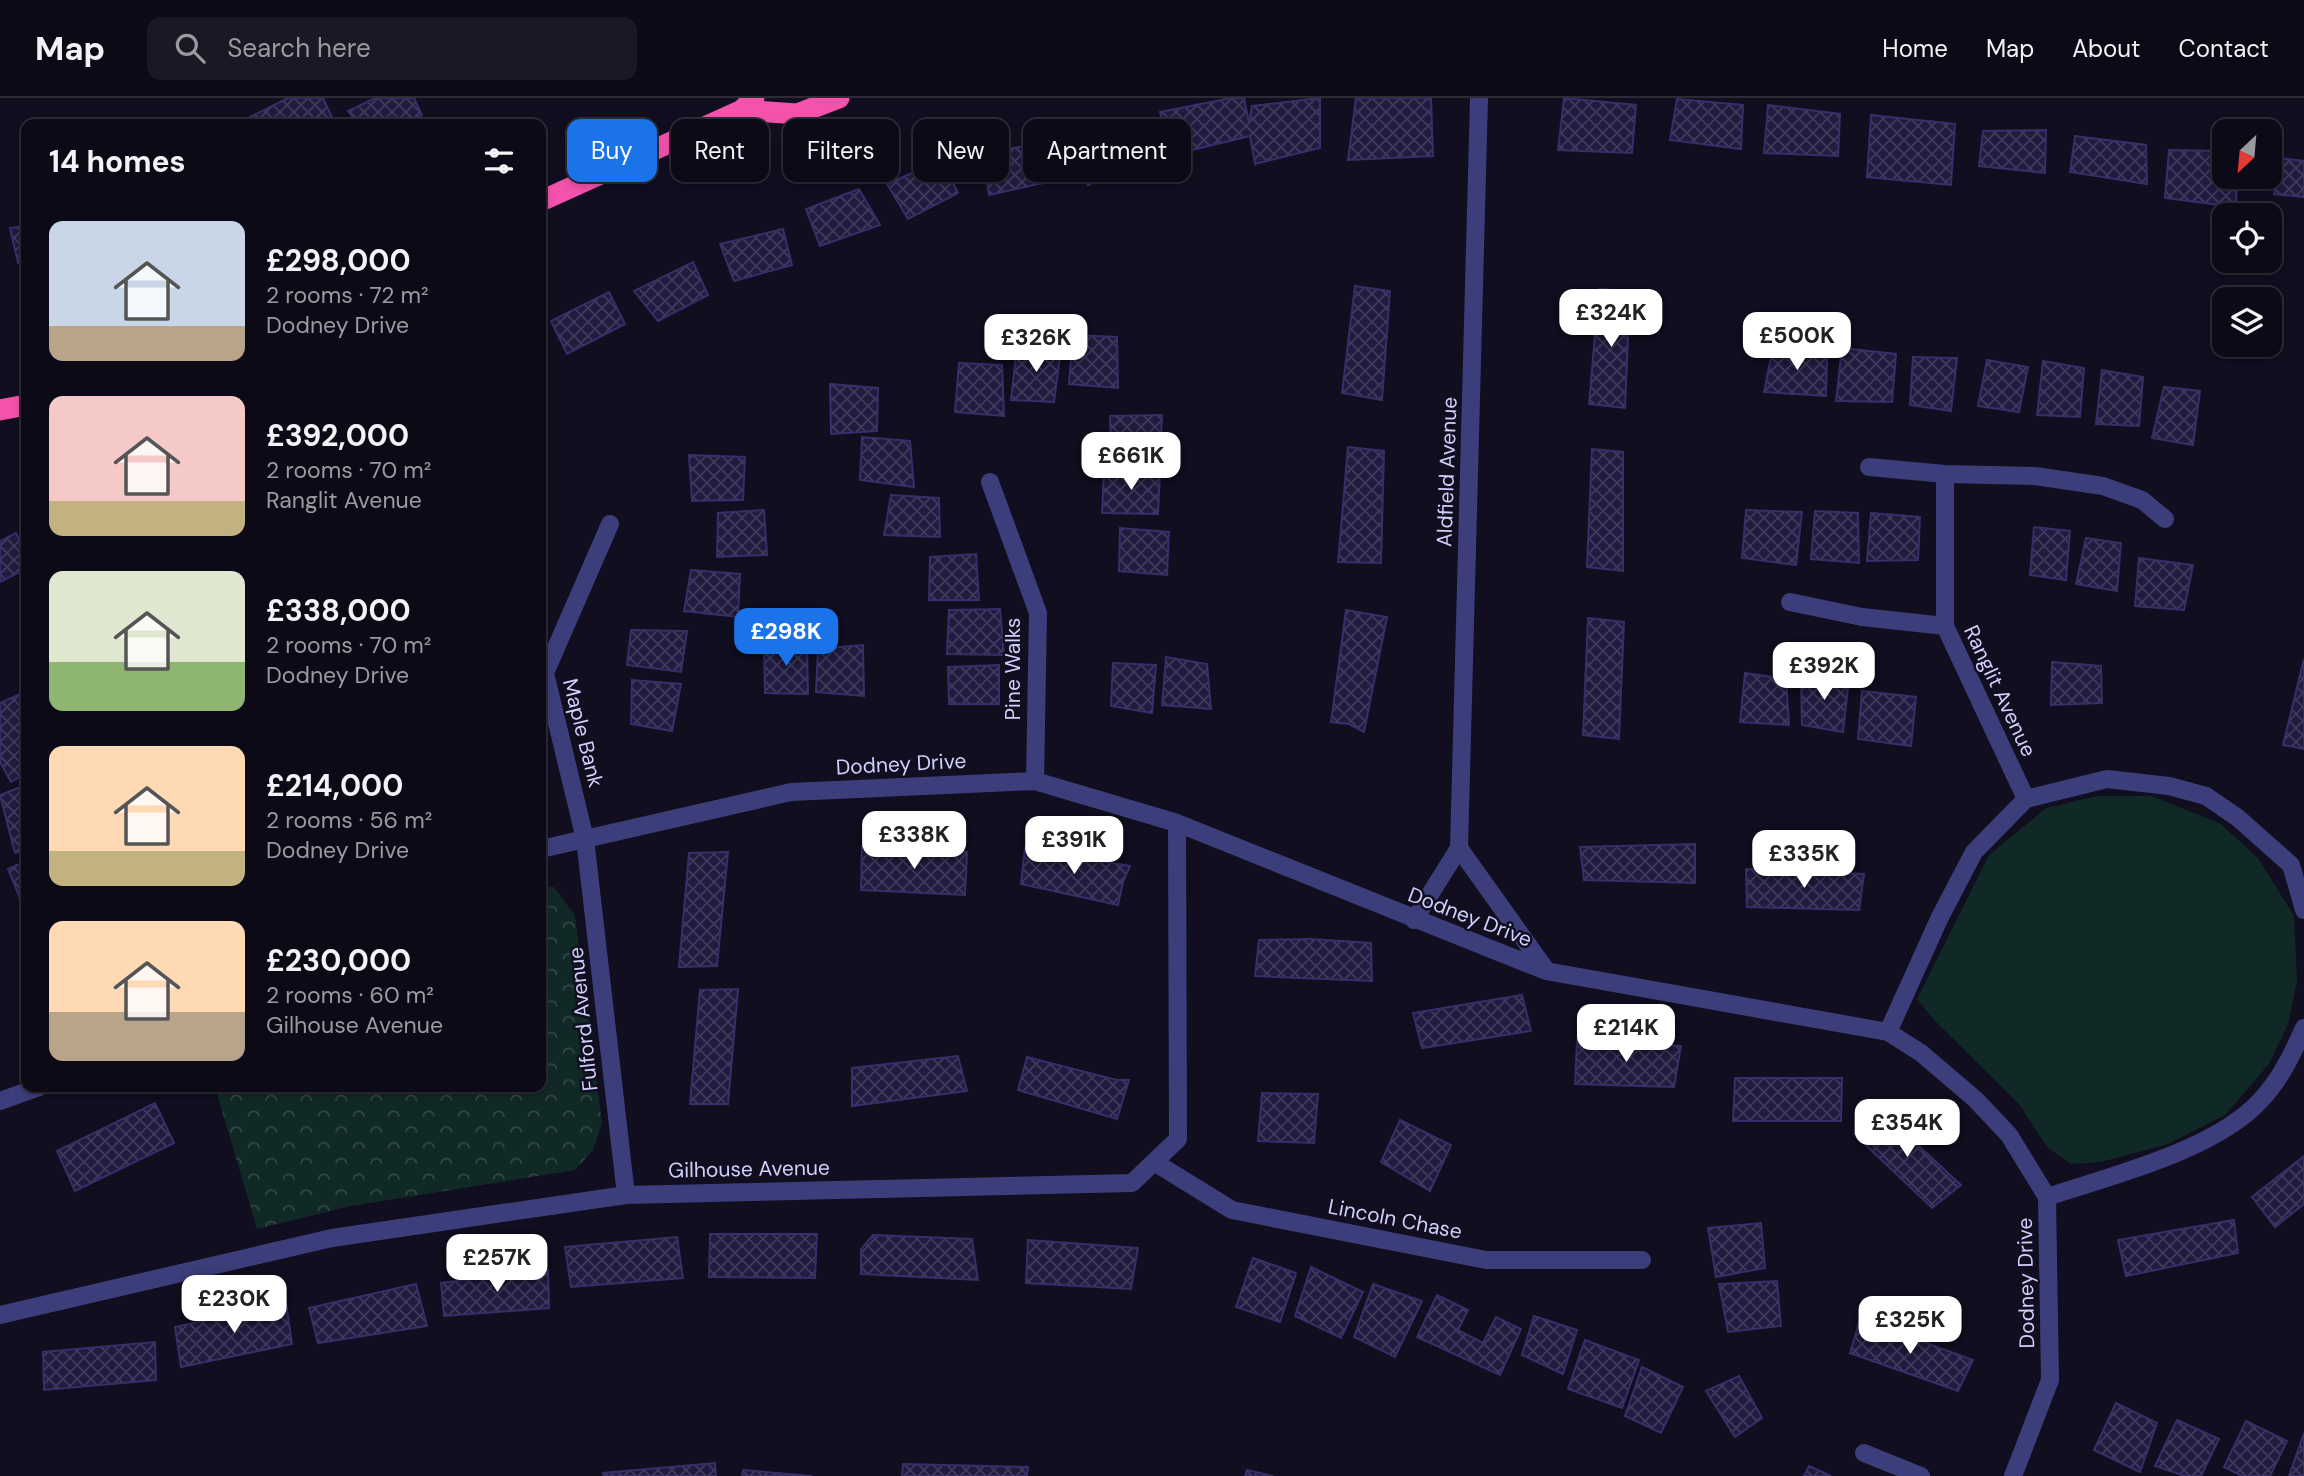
<!DOCTYPE html>
<meta charset="utf-8">
<style>
:root{--surface:#0c0a17;--page:#1a1824;--text:#f1f3f6;--muted:#9a9aa1;--line:#2c2b36;--accent:#1a73e8}
body{margin:0;font-family:"DM Sans",sans-serif;background:var(--page);color:var(--text);height:100vh;display:flex;flex-direction:column;font-size:26px;white-space:nowrap}
*{box-sizing:border-box;margin:0}
p{font-size:23px;color:var(--muted)}
.icon{flex:none;width:38px;height:38px;fill:none;stroke:currentColor;stroke-width:2;stroke-linecap:round;stroke-linejoin:round}
.map{position:relative;flex:1;overflow:hidden}
.details{position:absolute;left:21px;top:21px;width:525px;height:973px;display:flex;flex-direction:column;background:var(--surface);border-radius:14px;box-shadow:0 4px 10px #0003,0 0 0 2px var(--line)}
.details>*{flex:none}
.banner{position:absolute;left:567px;top:21px;width:665px;height:63px;display:flex;gap:14px}
.needle{width:46px;rotate:206deg}
.controls{position:absolute;left:2212px;top:21px;display:grid;gap:14px}
.controls a{display:grid;place-items:center;width:70px;height:70px;border-radius:14px;background:var(--surface);box-shadow:0 4px 10px #0003,0 0 0 2px var(--line);font-size:35px}
.price{position:absolute;translate:-50% -60px;padding:0 16px;border-radius:14px;background:#fff;color:#222;font-size:23px;line-height:46px;filter:drop-shadow(0 2px 4px #0008)}
.price::after{content:'';position:absolute;left:50%;top:42px;width:21px;height:16px;margin-left:-10px;background:inherit;clip-path:polygon(0 0,100% 0,50% 100%)}
.price.selected{background:var(--accent);color:#fff}
ul{padding:0;list-style:none}
li{display:flex;align-items:center;gap:21px;height:175px;padding:0 28px}
li span{display:grid;place-items:center;flex:none;width:196px;height:140px;border-radius:14px;color:#555}
li>.icon{margin-inline-start:auto}
span .icon{width:84px;height:84px;fill:#fffc;stroke-width:1}
li b{font-size:30px}
h2{display:flex;justify-content:space-between;align-items:center;height:84px;padding:0 28px;font-size:30px}
.pill{padding:0 24px;border-radius:14px;background:var(--surface);box-shadow:0 4px 10px #0003,0 0 0 2px var(--line);font-size:24px;line-height:63px}
.pill.selected{background:var(--accent);color:#fff}
header{display:flex;align-items:center;gap:42px;box-sizing:border-box;height:98px;padding:0 35px;background:var(--surface);border-bottom:2px solid var(--line)}
header strong{font-size:33px}
nav{display:flex;gap:38px;margin-inline-start:auto;font-size:24px}
.search{width:490px;height:63px;background:var(--page);display:flex;align-items:center;gap:18px;box-sizing:border-box;padding:0 24px;border-radius:14px;color:var(--muted);font-size:26px}
.map>svg:first-child{display:block}
.grass{fill:#112926}
.park{fill:url(#park-crowns)}
.building{fill:url(#building-cross-hatch);stroke:#362f6a;stroke-width:2}
.lines{fill:none;stroke-linecap:round;stroke-linejoin:round}
.lane{stroke:#3c3e7b;stroke-width:18}
.street{stroke:#3c3e7b;stroke-width:18}
.highway{stroke:#f452ab;stroke-width:21}
.labels{text-anchor:middle;stroke-width:5;stroke-linejoin:round;paint-order:stroke}
.street-label{font-size:21px;fill:#d1cffc;stroke:#100e1f}
</style>
<header>
<strong>Map</strong>
<div class="search"><svg class="icon" aria-label="search" viewBox="0 0 24 24"><circle cx="10" cy="10" r="6"/><path d="M15 15l6 6"/></svg>Search here</div>
<nav><a>Home</a><a>Map</a><a>About</a><a>Contact</a></nav>
</header>
<div class="map">
<svg width="2304" height="1378" viewBox="0 0 2304 1378">
<defs>
<pattern id="park-crowns" width="20" height="18" patternUnits="userSpaceOnUse" patternTransform="scale(1.75)"><rect width="20" height="18" fill="#112926"/><path d="M2 6a3 3 0 1 1 6 0M12 15a3 3 0 1 1 6 0" fill="none" stroke="#334746"/></pattern>
<pattern id="building-cross-hatch" width="8" height="8" patternUnits="userSpaceOnUse" patternTransform="scale(1.75)"><rect width="8" height="8" fill="#201b3f"/><path d="M0 0l8 8M0 8l8-8" fill="none" stroke="#3f3b5c"/></pattern>
</defs>
<rect width="100%" height="100%" fill="#100e1f"/>
<path class="grass" d="M2097,698H2152L2221,726L2258,760L2294,818L2297,884L2288,926L2269,966L2225,1017L2168,1046L2101,1064L2071,1066L2048,1050L2019,1006L1934,922L1917,901L1989,757L2046,710Z"/>
<path class="park" d="M541,788L554,789L575,818L602,1025L593,1052L575,1072L351,1108L257,1131L215,989H541Z"/>
<path class="building" d="M288,0H323L335,26H236Z
M375,0H414L422,17L404,26H358L348,13Z
M1231,0H1244L1249,25L1252,8L1320,0V50L1255,66L1250,38L1171,57L1160,14Z
M1356,0H1431L1433,58L1348,62Z
M1564,0L1636,7L1632,55L1558,52Z
M1677,1L1743,7L1741,51L1670,42Z
M1768,7L1840,16L1838,58L1764,55Z
M1871,17L1955,26L1951,87L1867,79Z
M1125,23L1141,56L1088,87L1069,47Z
M2046,32L2045,75L1979,68L1983,33Z
M2075,38L2146,47L2147,86L2070,74Z
M1039,45L1052,83L989,97L983,56Z
M2169,52L2224,53V79H2237L2236,109L2165,100Z
M2279,60L2304,63V99L2274,96Z
M942,62L958,95L908,121L887,86Z
M859,91L880,127L820,148L806,111Z
M26,128V164L18,165L10,130Z
M783,131L792,167L734,183L720,146Z
M693,164L708,197L658,223L634,193Z
M1355,188L1390,193L1382,302L1342,295Z
M1599,191L1630,193L1625,310L1589,306Z
M609,194L625,226L567,256L551,223Z
M1073,237L1117,239L1118,290L1069,286Z
M1017,249L1061,251L1054,304L1011,302Z
M1773,249L1827,255L1826,298L1764,294Z
M1842,250L1896,256L1892,304L1836,303Z
M1913,259L1957,260L1951,313L1910,307Z
M1987,262L2028,269L2019,314L1978,308Z
M2043,263L2084,270L2080,319L2037,317Z
M959,265L1002,267L1004,318L955,314Z
M2102,272L2143,279L2139,328L2096,326Z
M830,286L878,290L877,333L831,336Z
M2164,289L2200,293L2193,347L2152,340Z
M1162,317L1160,360L1111,356L1110,318Z
M862,339L910,343L914,389L860,382Z
M1348,349L1384,353L1381,465L1338,464Z
M1592,351L1623,354V473L1587,469Z
M689,357L745,359L743,402L692,403Z
M1104,372L1160,373L1158,416L1102,415Z
M891,397L939,400L940,439L884,437Z
M764,412L767,457L717,459L718,415Z
M1746,412L1802,414L1796,467L1742,460Z
M1815,413L1858,415L1859,465L1811,461Z
M1871,415L1920,419L1918,462L1867,463Z
M2034,429L2070,433L2066,482L2030,477Z
M1120,430L1169,434L1167,477L1119,473Z
M16,435L26,456V471L0,484V443Z
M2086,440L2121,445L2117,493L2076,486Z
M976,456L979,502H929L930,459Z
M2139,460L2193,467L2184,512L2135,508Z
M691,472L740,476L738,519L684,513Z
M1000,511L1004,557L947,556L949,512Z
M1346,512L1387,519L1364,634L1349,626L1331,624Z
M1588,520L1624,524L1619,641L1583,637Z
M631,532L687,533L681,574L627,567Z
M764,545L807,546L808,596L765,595Z
M863,547L864,598L816,594L818,551Z
M1166,559L1207,566L1211,611L1162,607Z
M2304,561V651L2283,647Z
M2052,564L2101,568L2102,605L2051,607Z
M1113,565L1156,567L1152,615L1111,608Z
M999,567V606H949L948,569Z
M1745,575L1786,581L1789,627L1740,624Z
M1801,576L1849,580L1843,634L1802,627Z
M632,582L681,586L672,633L631,626Z
M1862,593L1916,599L1911,648L1858,641Z
M22,595L26,605V676L11,684L0,664V605Z
M26,687V752L15,755L0,697Z
M1695,746V785L1584,782L1580,749Z
M862,748L967,754L965,797L861,792Z
M1025,750L1130,768L1123,784L1118,807L1021,786Z
M728,754L717,868L679,869L689,755Z
M26,763V815L8,771Z
M1746,771L1864,776L1859,812L1747,809Z
M1310,841L1371,845L1372,883L1255,878L1259,842Z
M738,891L728,1006H690L700,892Z
M1522,897L1531,933L1422,950L1413,915Z
M1577,942L1681,948L1674,989L1575,986Z
M958,958L967,993L852,1008V970Z
M1027,959L1117,982H1129L1117,1021L1018,992Z
M1735,980H1842L1841,1023H1733Z
M1262,995L1318,996L1314,1045L1258,1043Z
M155,1005L174,1045L75,1093L57,1053Z
M1878,1010L1961,1087L1932,1110L1854,1036Z
M1400,1022L1451,1047L1430,1093L1381,1064Z
M2304,1058V1106L2275,1129L2252,1099Z
M2234,1122L2238,1155L2126,1178L2118,1142Z
M1761,1125L1765,1170L1716,1179L1708,1130Z
M710,1136H817L815,1180L709,1179Z
M873,1137L972,1141L978,1182L861,1176V1151Z
M677,1139L683,1180L571,1189L565,1149Z
M1028,1142L1138,1150L1131,1191L1026,1185Z
M1253,1160L1296,1175L1280,1224L1236,1209Z
M1311,1169L1363,1194L1341,1240L1295,1218Z
M548,1172L549,1210L444,1218L441,1185Z
M1777,1183L1781,1228L1728,1234L1719,1186Z
M416,1186L427,1228L318,1245L309,1210Z
M1373,1186L1422,1203L1395,1259L1354,1239Z
M1437,1197L1468,1212L1458,1232L1483,1245L1496,1219L1521,1231L1500,1277L1417,1239Z
M286,1205L292,1246L181,1269L175,1229Z
M1534,1218L1577,1232L1563,1276L1522,1257Z
M1860,1221L1973,1262L1958,1293L1850,1255Z
M1585,1242L1639,1262L1622,1310L1568,1291Z
M155,1244L156,1282L44,1292L43,1254Z
M1642,1269L1683,1289L1661,1335L1625,1318Z
M1739,1278L1762,1320L1735,1339L1706,1293Z
M2116,1305L2157,1325L2140,1374L2094,1352Z
M2177,1322L2219,1341L2201,1378H2185L2155,1368Z
M2246,1323L2287,1343L2270,1378H2242L2224,1369Z
M2304,1335V1378H2289Z
M715,1365L716,1378H604L603,1375Z
M903,1366L1028,1369L1027,1378H902Z
M1809,1368L1831,1378H1804Z
M743,1372L812,1378H742Z
M1247,1372L1273,1378H1245Z"/>
<g class="lines">
<path class="lane" d="M1790,504L1862,519"/>
<path class="street" d="M1869,369L1945,376L2035,378L2103,388L2142,402L2165,421
M1945,376V528L2026,701
M990,384L1038,515L1035,683
M610,426L545,575L585,741L626,1097
M1862,519L1945,528
M1459,750L1546,872
M541,751L791,694L1035,683L1177,725L1546,873L1888,934L1921,955L1975,1001L2009,1037L2047,1099L2050,1282L2013,1378
M1414,822L1459,750L1479,0
M1888,934L1940,819L1974,754L2026,701L2107,681L2169,688L2206,698L2238,720L2291,767L2304,812
M0,1003L39,989
M1154,1064L1232,1112L1486,1162H1642
M2047,1099C2111,1078 2215,1052 2260,1003C2280,982 2292,957 2304,930
M0,1217L332,1140L626,1097L1132,1085L1178,1041L1177,725
M1864,1355L1921,1378"/>
<path class="highway" d="M742,12L797,16L839,0
M541,103L742,12L754,0
M0,312L26,307"/>
</g>
<g class="labels">
<g class="street-label">
<text transform="translate(1447 374) rotate(-88)" y="7">Aldfield Avenue</text>
<text transform="translate(1013 571) rotate(-90)" y="7">Pine Walks</text>
<text transform="translate(2000 593) rotate(65)" y="7">Ranglit Avenue</text>
<text transform="translate(583 635) rotate(76)" y="7">Maple Bank</text>
<text transform="translate(901 666) rotate(-3)" y="7">Dodney Drive</text>
<text transform="translate(1470 819) rotate(21)" y="7">Dodney Drive</text>
<text transform="translate(583 921) rotate(-96)" y="7">Fulford Avenue</text>
<text transform="translate(749 1071) rotate(-1)" y="7">Gilhouse Avenue</text>
<text transform="translate(1395 1121) rotate(11)" y="7">Lincoln Chase</text>
<text transform="translate(2026 1185) rotate(-91)" y="7">Dodney Drive</text>
</g>
</g>
</svg>
<div class="controls">
<a><svg class="needle" viewBox="-14 -14 28 28"><path d="M0-13l5 13h-10z" fill="#e53935"/><path d="M0 13l5-13h-10z" fill="#9a9aa1"/></svg></a>
<a><svg class="icon" aria-label="locate" viewBox="0 0 24 24"><circle cx="12" cy="12" r="6"/><path d="M12 2v4M12 18v4M2 12h4M18 12h4"/></svg></a>
<a><svg class="icon" aria-label="layers" viewBox="0 0 24 24"><path d="M12 4l9 5-9 5-9-5zM3 14l9 5 9-5"/></svg></a>
</div>
<b class="price" style="left:1611px;top:251px">£324K</b>
<b class="price" style="left:1797px;top:274px">£500K</b>
<b class="price" style="left:1036px;top:276px">£326K</b>
<b class="price" style="left:1131px;top:394px">£661K</b>
<b class="price selected" style="left:786px;top:570px">£298K</b>
<b class="price" style="left:1824px;top:604px">£392K</b>
<b class="price" style="left:914px;top:773px">£338K</b>
<b class="price" style="left:1074px;top:778px">£391K</b>
<b class="price" style="left:1804px;top:792px">£335K</b>
<b class="price" style="left:1626px;top:966px">£214K</b>
<b class="price" style="left:1907px;top:1061px">£354K</b>
<b class="price" style="left:497px;top:1196px">£257K</b>
<b class="price" style="left:234px;top:1237px">£230K</b>
<b class="price" style="left:1910px;top:1258px">£325K</b>
<div class="banner">
<a class="pill selected">Buy</a>
<a class="pill">Rent</a>
<a class="pill">Filters</a>
<a class="pill">New</a>
<a class="pill">Apartment</a>
</div>
<section class="details">
<h2>14 homes<svg class="icon" aria-label="filters" viewBox="0 0 24 24"><path d="M4 7h16M4 17h16"/><circle cx="9" cy="7" r="2"/><circle cx="15" cy="17" r="2"/></svg></h2>
<ul>
<li><span style="background:linear-gradient(#c9d6e8 75%,#b9a48a 0)"><svg class="icon" aria-label="home" viewBox="0 0 24 24"><path d="M3 11l9-7 9 7M6 9v11h12V9"/></svg></span><div><b>£298,000</b><p>2 rooms · 72 m²</p><p>Dodney Drive</p></div></li>
<li><span style="background:linear-gradient(#f6c9c9 75%,#c2b280 0)"><svg class="icon" aria-label="home" viewBox="0 0 24 24"><path d="M3 11l9-7 9 7M6 9v11h12V9"/></svg></span><div><b>£392,000</b><p>2 rooms · 70 m²</p><p>Ranglit Avenue</p></div></li>
<li><span style="background:linear-gradient(#dfe7d0 65%,#8fb573 0)"><svg class="icon" aria-label="home" viewBox="0 0 24 24"><path d="M3 11l9-7 9 7M6 9v11h12V9"/></svg></span><div><b>£338,000</b><p>2 rooms · 70 m²</p><p>Dodney Drive</p></div></li>
<li><span style="background:linear-gradient(#ffd9b3 75%,#c2b280 0)"><svg class="icon" aria-label="home" viewBox="0 0 24 24"><path d="M3 11l9-7 9 7M6 9v11h12V9"/></svg></span><div><b>£214,000</b><p>2 rooms · 56 m²</p><p>Dodney Drive</p></div></li>
<li><span style="background:linear-gradient(#ffd9b3 65%,#b9a48a 0)"><svg class="icon" aria-label="home" viewBox="0 0 24 24"><path d="M3 11l9-7 9 7M6 9v11h12V9"/></svg></span><div><b>£230,000</b><p>2 rooms · 60 m²</p><p>Gilhouse Avenue</p></div></li>
</ul>
</section>
</div>
